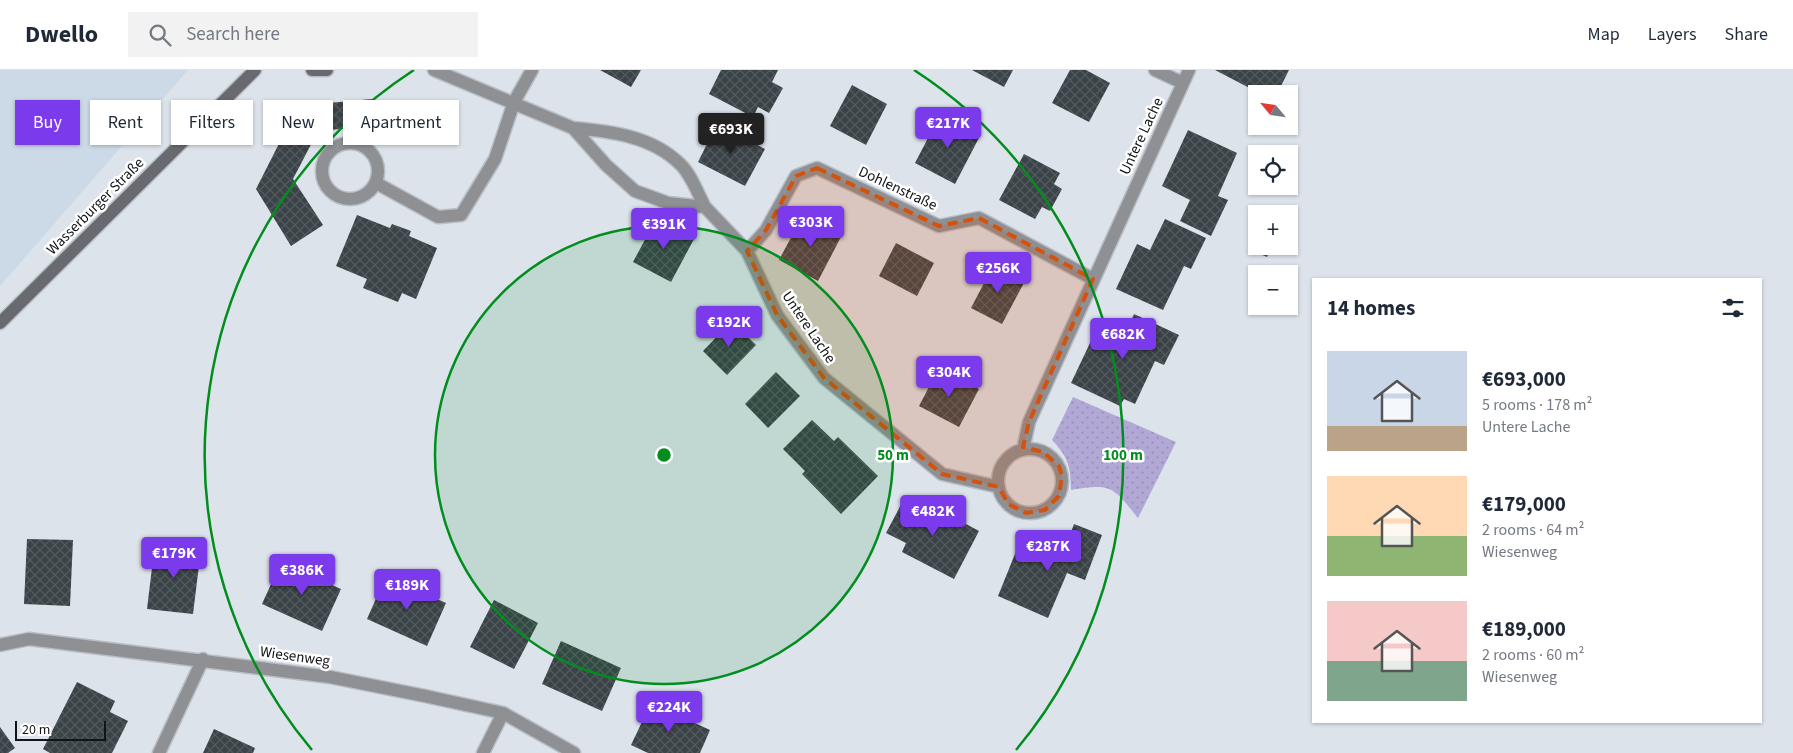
<!DOCTYPE html>
<meta charset="utf-8">
<style>
:root{--surface:#fff;--page:#f2f2f3;--text:#1f2937;--muted:#747a83;--line:#e0e1e3;--accent:#7c3aed}
body{margin:0;font-family:"Source Sans 3",sans-serif;background:var(--page);color:var(--text);height:100vh;display:flex;flex-direction:column;font-size:19px;white-space:nowrap}
*{box-sizing:border-box;margin:0}
p{font-size:16px;color:var(--muted)}
.icon{flex:none;width:28px;height:28px;fill:none;stroke:currentColor;stroke-width:2;stroke-linecap:round;stroke-linejoin:round}
.map{position:relative;flex:1;overflow:hidden}
.sheet{position:absolute;left:1312px;top:208px;width:450px;height:445px;display:flex;flex-direction:column;background:var(--surface);border-radius:0px;box-shadow:0 1px 4px #0004}
.sheet>*{flex:none}
.top-card{position:absolute;left:15px;top:30px;width:475px;height:45px;display:flex;gap:10px}
.needle{width:32px;rotate:299deg}
.buttons{position:absolute;left:1248px;top:15px;display:grid;gap:10px}
.buttons a{display:grid;place-items:center;width:50px;height:50px;border-radius:0px;background:var(--surface);box-shadow:0 1px 4px #0004;font-size:25px}
.scale{position:absolute;left:15px;bottom:12px;width:91px;box-sizing:border-box;padding-left:5px;border:2px solid #121417;border-top:0;font-size:14px;line-height:18px;white-space:nowrap;color:#121417;-webkit-text-stroke:4px #fff;paint-order:stroke}
.price{position:absolute;translate:-50% -42px;padding:0 11px;border-radius:5px;background:var(--accent);color:#fff;font-size:16px;line-height:32px;filter:drop-shadow(0 1px 2px #0008)}
.price::after{content:'';position:absolute;left:50%;top:30px;width:15px;height:11px;margin-left:-8px;background:inherit;clip-path:polygon(0 0,100% 0,50% 100%)}
.price.selected{background:#222;color:#fff}
ul{padding:0;list-style:none}
li{display:flex;align-items:center;gap:15px;height:125px;padding:0 15px}
li span{display:grid;place-items:center;flex:none;width:140px;height:100px;border-radius:0px;color:#555}
li>.icon{margin-inline-start:auto}
span .icon{width:60px;height:60px;fill:#fffc;stroke-width:1}
li b{font-size:21px}
h2{display:flex;justify-content:space-between;align-items:center;height:60px;padding:0 15px;font-size:21px}
.chip{padding:0 18px;border-radius:0px;background:var(--surface);box-shadow:0 1px 4px #0004;font-size:18px;line-height:45px}
.chip.selected{background:var(--accent);color:#fff}
header{display:flex;align-items:center;gap:30px;box-sizing:border-box;height:70px;padding:0 25px;background:var(--surface);border-bottom:1px solid var(--line)}
header strong{font-size:24px}
nav{display:flex;gap:28px;margin-inline-start:auto;font-size:18px}
.search{width:350px;height:45px;background:var(--page);display:flex;align-items:center;gap:12px;box-sizing:border-box;padding:0 18px;border-radius:0px;color:var(--muted);font-size:19px}
.map>svg:first-child{display:block}
.built{fill:#ccd9e7}
.grass{fill:url(#grass-dots)}
.building{fill:url(#building-cross-hatch)}
.lines{fill:none;stroke-linecap:round;stroke-linejoin:round}
.street-casing{stroke:#b8bec5;stroke-width:15}
.secondary-casing{stroke:#b8bec5;stroke-width:15}
.street{stroke:#8f9094;stroke-width:12}
.secondary{stroke:#686a6f;stroke-width:12}
.marked{fill:#d3520d;fill-opacity:0.2;stroke:#d3520d;stroke-width:4;stroke-dasharray:10 6;stroke-linejoin:round}
.ring{fill:none;stroke:#028e1e;stroke-width:2.5}
.labels{text-anchor:middle;stroke-width:5;stroke-linejoin:round;paint-order:stroke}
.street-label{font-size:15px;fill:#121417;stroke:#fff}
.centre{fill:#028e1e;stroke:#fff;stroke-width:2.5}
.ring-label{font-size:15px;text-anchor:middle;font-weight:bold;fill:#028e1e;stroke:#fff;stroke-width:5;stroke-linejoin:round;paint-order:stroke}
</style>
<header>
<strong>Dwello</strong>
<div class="search"><svg class="icon" aria-label="search" viewBox="0 0 24 24"><circle cx="10" cy="10" r="6"/><path d="M15 15l6 6"/></svg>Search here</div>
<nav><a>Map</a><a>Layers</a><a>Share</a></nav>
</header>
<div class="map">
<svg width="1793" height="683" viewBox="0 0 1793 683">
<defs>
<pattern id="grass-dots" width="8" height="8" patternUnits="userSpaceOnUse" patternTransform="scale(1.25)"><rect width="8" height="8" fill="#b2a8d6"/><path d="M2 2h.1M6 6h.1" fill="none" stroke="#9890b7" stroke-width="1.8" stroke-linecap="round"/></pattern>
<pattern id="building-cross-hatch" width="8" height="8" patternUnits="userSpaceOnUse" patternTransform="scale(1.25)"><rect width="8" height="8" fill="#3a4347"/><path d="M0 0l8 8M0 8l8-8" fill="none" stroke="#535a5e"/></pattern>
</defs>
<rect width="100%" height="100%" fill="#dce3eb"/>
<path class="built" d="M0,0H188L0,216Z"/>
<path class="grass" d="M1073,327L1176,372L1138,448C1113,417 1112,413 1071,420C1071,397 1068,387 1052,370Z"/>
<path class="building" d="M600,0H641L631,17Z
M721,0H778L772,12L783,18L769,43L758,37L753,47L709,24Z
M972,0H1013L1004,17Z
M1070,0H1086L1110,13L1089,52L1052,33Z
M1215,0H1289L1277,24H1261Z
M852,15L887,34L866,75L830,56Z
M372,29L374,56L318,61L293,109L323,155L291,176L256,119L293,46L307,35Z
M941,43L981,64L955,114L915,93Z
M717,54L765,79L745,116L698,92Z
M1188,60L1237,83L1218,126L1228,130L1211,166L1180,151L1190,130L1162,116Z
M1024,84L1060,103L1054,114L1062,119L1050,141L1042,137L1035,149L999,130Z
M357,145L390,158L392,154L411,161L409,166L437,178L416,229L402,223L398,232L363,218L367,209L336,196Z
M803,145L842,165L818,211L779,190Z
M656,149L694,169L671,212L633,192Z
M1165,149L1206,168L1191,199L1184,196L1163,240L1116,219L1137,174L1150,180Z
M1256,161V176H1271L1267,187L1248,179Z
M896,173L934,193L917,226L879,206Z
M994,194L1025,211L1002,254L971,238Z
M1134,244L1179,265L1164,295L1155,291L1135,334L1124,329L1120,336L1071,313L1100,252L1125,264Z
M732,251L756,275L727,305L703,281Z
M939,298L979,319L959,357L919,336Z
M776,302L800,326L768,358L745,334Z
M812,350L834,371L838,367L878,406L841,444L802,404L805,401L783,379Z
M904,429L924,439L927,433L979,461L954,509L902,482L906,473L886,463Z
M1074,454L1102,465L1085,510L1067,503L1048,548L998,526L1019,474L1060,491Z
M27,469L73,470L70,536L24,534Z
M155,473L201,479L193,544L147,539Z
M281,492L341,519L322,561L262,534Z
M386,506L446,533L427,576L367,549Z
M494,530L538,553L514,599L470,577Z
M561,571L621,598L602,641L542,614Z
M77,612L115,631L110,642L128,651L112,683H50L43,679Z
M651,633L710,660L700,683H648L631,675Z
M0,657L15,678L8,683H0Z
M214,659L255,678L253,683H203Z"/>
<g class="lines">
<defs>
<path id="street" d="M434,0L573,58L606,95L635,121L668,133L705,137L747,181L777,245L824,308L942,404L999,417
M1155,0L1183,13
M573,58C609,61 652,66 680,94C691,104 698,124 705,137
M322 101a28 28 0 1 1 56 0a28 28 0 1 1-56 0Z
M376,113L438,147L461,145L495,89L514,32L532,0
M747,181L766,160L796,106L817,98L939,156L979,148L1093,209
M998 411a32 32 0 1 1 64 0a32 32 0 1 1-64 0Z
M1023,380L1029,352L1189,0
M0,575L29,569L330,607L425,626L503,643L574,683
M159,683L203,589
M483,683L503,643"/>
<path id="secondary" d="M312,0H327
M0,253L255,0"/>
</defs>
<use href="#street" class="street-casing"/>
<use href="#secondary" class="secondary-casing"/>
<use href="#street" class="street"/>
<use href="#secondary" class="secondary"/>
</g>
<path class="marked" d="M817,98L939,156L979,148L1093,209L1029,352L1023,377L1043,382L1059,396L1062,406L1059,426L1045,440L1026,443L1008,434L999,417L942,404L824,308L777,245L747,181L766,160L796,106Z"/>
<circle cx="664" cy="385" r="229" fill="#028e1e" fill-opacity=".12"/>
<g class="ring">
<circle cx="664" cy="385" r="229"/>
<path d="M312 680A459 459 0 0 1 414 0M914 0A459 459 0 0 1 1016 680"/>
</g>
<g class="labels">
<g class="street-label">
<text transform="translate(1141 66) rotate(-65)" y="5">Untere Lache</text>
<text transform="translate(898 118) rotate(25)" y="5">Dohlenstraße</text>
<text transform="translate(95 136) rotate(-45)" y="5">Wasserburger Straße</text>
<text transform="translate(809 257) rotate(56)" y="5">Untere Lache</text>
<text transform="translate(295 586) rotate(8)" y="5">Wiesenweg</text>
</g>
</g>
<circle cx="664" cy="385" r="8" class="centre"/>
<g class="ring-label">
<text x="893" y="390">50 m</text>
<text x="1123" y="390">100 m</text>
</g>
</svg>
<div class="buttons">
<a><svg class="needle" viewBox="-14 -14 28 28"><path d="M0-13l5 13h-10z" fill="#e53935"/><path d="M0 13l5-13h-10z" fill="#747a83"/></svg></a>
<a><svg class="icon" aria-label="locate" viewBox="0 0 24 24"><circle cx="12" cy="12" r="6"/><path d="M12 2v4M12 18v4M2 12h4M18 12h4"/></svg></a>
<a>+</a>
<a>−</a>
</div>
<div class="scale">20 m</div>
<b class="price" style="left:948px;top:79px">€217K</b>
<b class="price selected" style="left:731px;top:85px">€693K</b>
<b class="price" style="left:811px;top:178px">€303K</b>
<b class="price" style="left:664px;top:180px">€391K</b>
<b class="price" style="left:998px;top:224px">€256K</b>
<b class="price" style="left:729px;top:278px">€192K</b>
<b class="price" style="left:1123px;top:290px">€682K</b>
<b class="price" style="left:949px;top:328px">€304K</b>
<b class="price" style="left:933px;top:467px">€482K</b>
<b class="price" style="left:1048px;top:502px">€287K</b>
<b class="price" style="left:174px;top:509px">€179K</b>
<b class="price" style="left:302px;top:526px">€386K</b>
<b class="price" style="left:407px;top:541px">€189K</b>
<b class="price" style="left:669px;top:663px">€224K</b>
<div class="top-card">
<a class="chip selected">Buy</a>
<a class="chip">Rent</a>
<a class="chip">Filters</a>
<a class="chip">New</a>
<a class="chip">Apartment</a>
</div>
<section class="sheet">
<h2>14 homes<svg class="icon" aria-label="filters" viewBox="0 0 24 24"><path d="M4 7h16M4 17h16"/><circle cx="9" cy="7" r="2"/><circle cx="15" cy="17" r="2"/></svg></h2>
<ul>
<li><span style="background:linear-gradient(#c9d6e8 75%,#b9a48a 0)"><svg class="icon" aria-label="home" viewBox="0 0 24 24"><path d="M3 11l9-7 9 7M6 9v11h12V9"/></svg></span><div><b>€693,000</b><p>5 rooms · 178 m²</p><p>Untere Lache</p></div></li>
<li><span style="background:linear-gradient(#ffd9b3 60%,#8fb573 0)"><svg class="icon" aria-label="home" viewBox="0 0 24 24"><path d="M3 11l9-7 9 7M6 9v11h12V9"/></svg></span><div><b>€179,000</b><p>2 rooms · 64 m²</p><p>Wiesenweg</p></div></li>
<li><span style="background:linear-gradient(#f6c9c9 60%,#7fa58c 0)"><svg class="icon" aria-label="home" viewBox="0 0 24 24"><path d="M3 11l9-7 9 7M6 9v11h12V9"/></svg></span><div><b>€189,000</b><p>2 rooms · 60 m²</p><p>Wiesenweg</p></div></li>
</ul>
</section>
</div>
